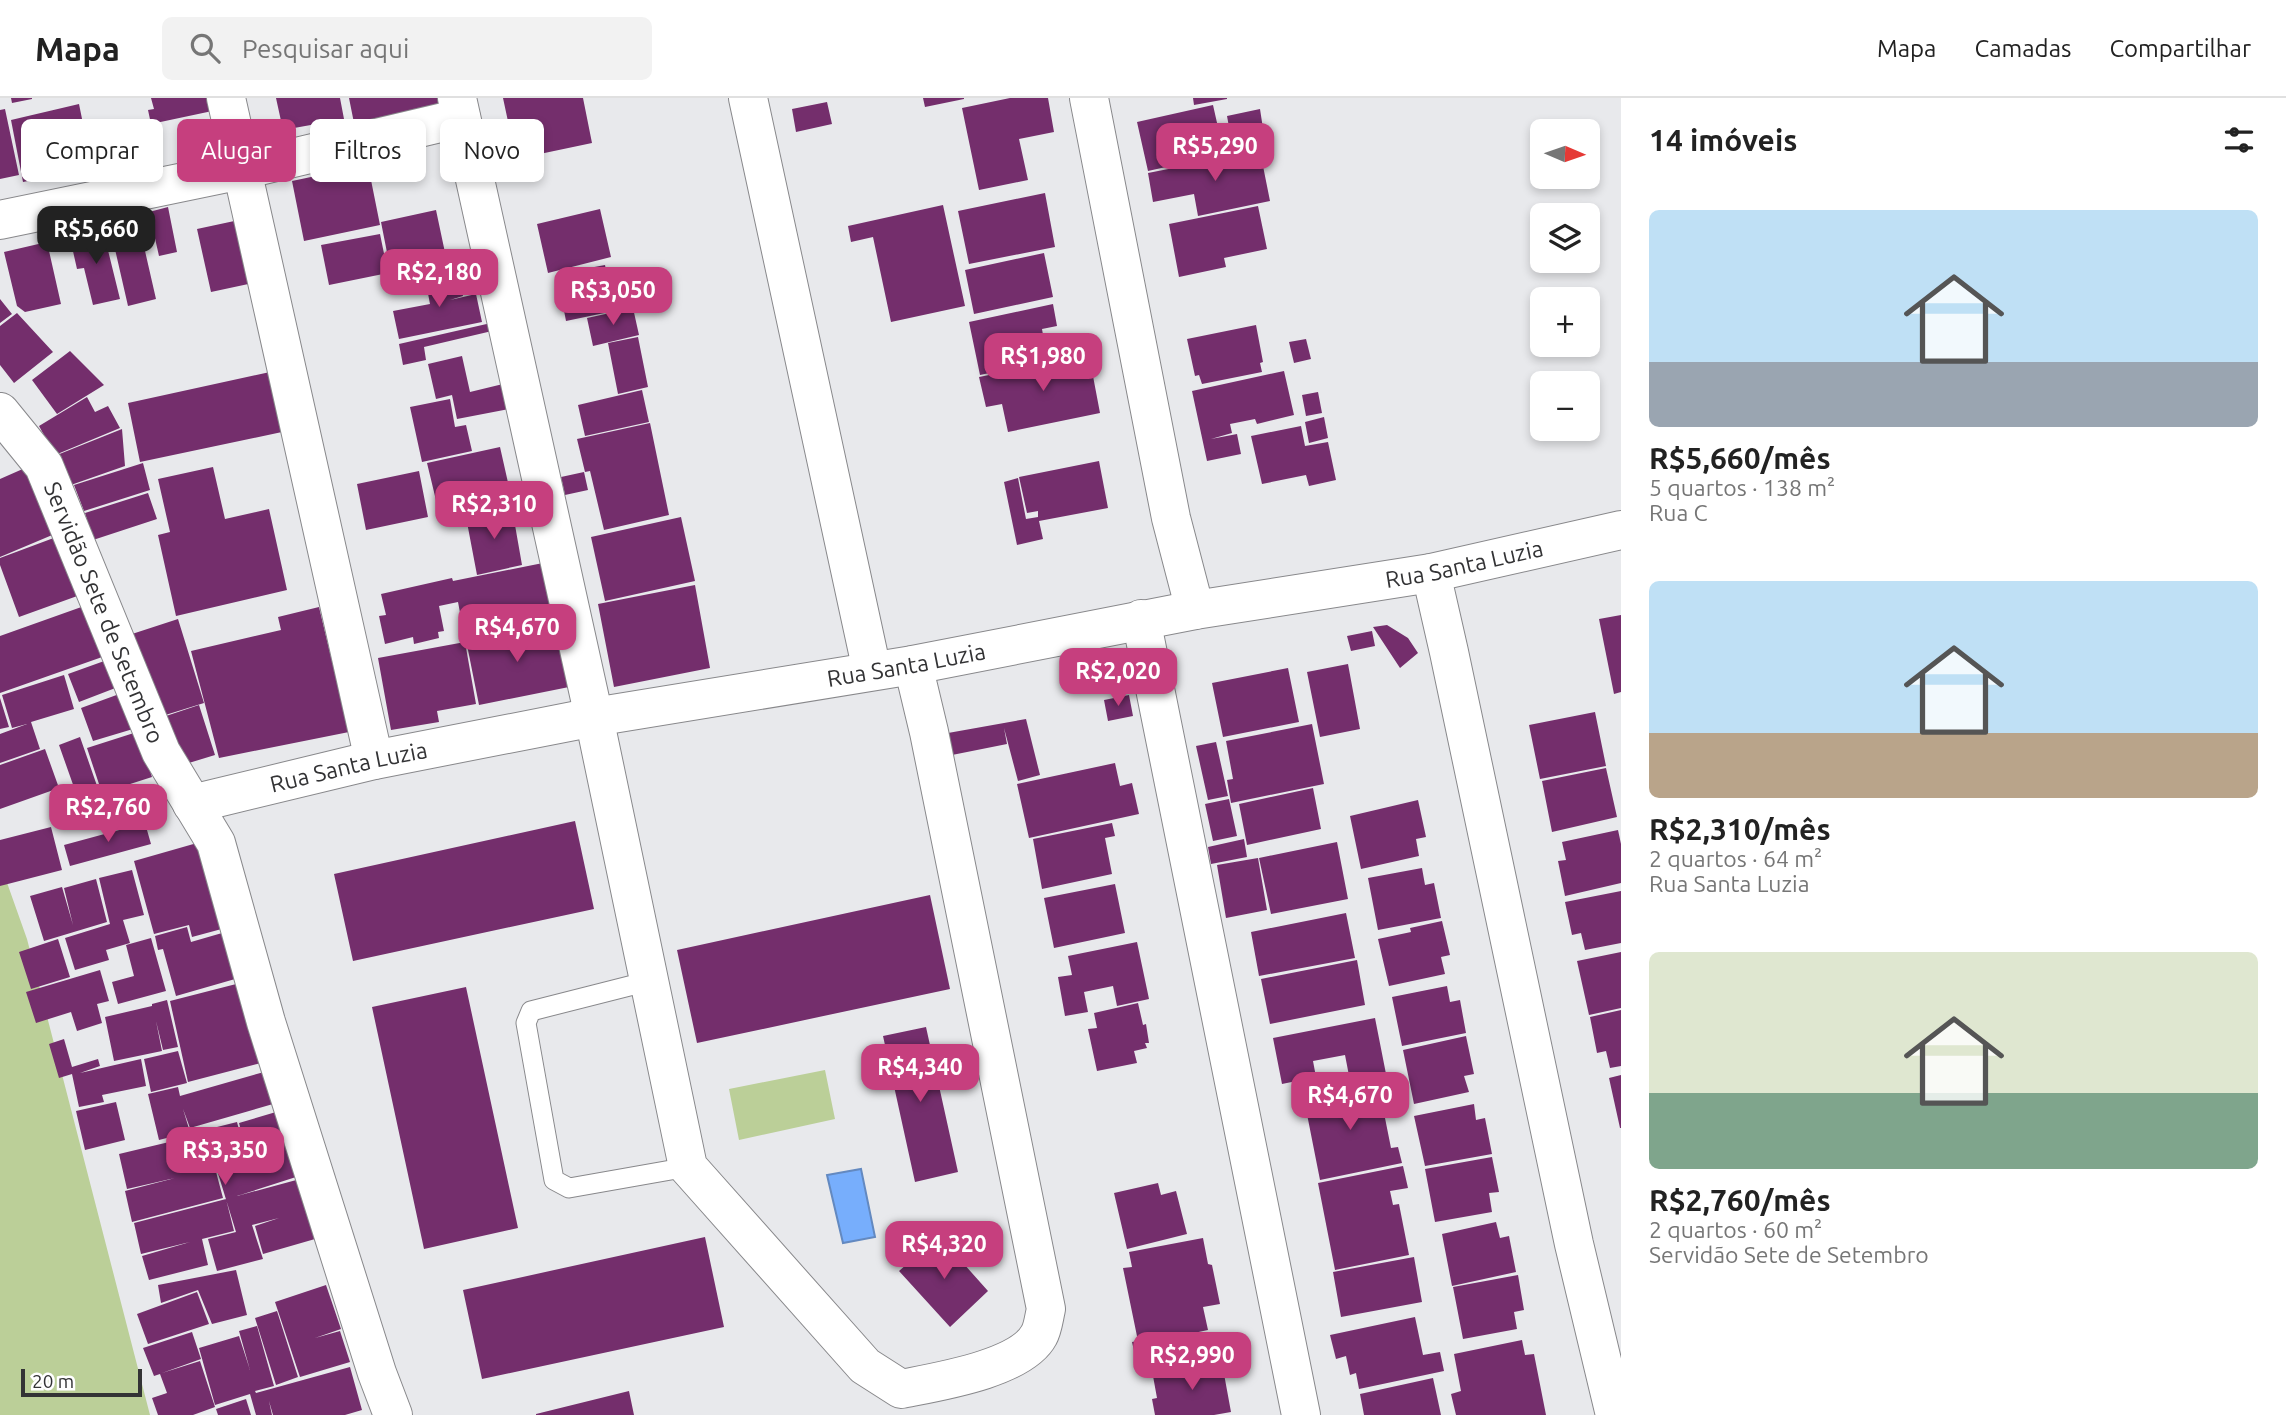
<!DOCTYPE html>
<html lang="pt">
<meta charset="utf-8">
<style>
:root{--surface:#fff;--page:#f2f2f2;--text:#222;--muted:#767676;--line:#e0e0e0;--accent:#c63f7e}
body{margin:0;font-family:Ubuntu,sans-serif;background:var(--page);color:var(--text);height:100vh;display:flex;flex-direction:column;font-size:26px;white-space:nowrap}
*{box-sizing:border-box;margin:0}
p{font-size:23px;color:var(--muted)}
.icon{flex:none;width:38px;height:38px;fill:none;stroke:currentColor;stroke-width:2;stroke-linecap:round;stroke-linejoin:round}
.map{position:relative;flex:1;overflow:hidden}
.drawer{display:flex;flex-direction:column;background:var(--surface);width:665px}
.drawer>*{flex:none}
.guide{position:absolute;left:21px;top:21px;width:665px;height:63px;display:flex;gap:14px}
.needle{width:46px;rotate:92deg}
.tools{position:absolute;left:1530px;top:21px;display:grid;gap:14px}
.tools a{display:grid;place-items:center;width:70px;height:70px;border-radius:10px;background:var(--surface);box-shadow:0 4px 10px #0003;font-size:35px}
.scale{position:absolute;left:21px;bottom:18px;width:121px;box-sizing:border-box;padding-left:7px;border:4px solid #333335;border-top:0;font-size:19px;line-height:24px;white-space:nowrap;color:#333335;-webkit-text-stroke:5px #fff;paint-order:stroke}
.price{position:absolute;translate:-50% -60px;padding:0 16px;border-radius:14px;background:var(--accent);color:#fff;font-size:23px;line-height:46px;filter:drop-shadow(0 2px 4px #0008)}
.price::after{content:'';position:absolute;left:50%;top:42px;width:21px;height:16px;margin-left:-10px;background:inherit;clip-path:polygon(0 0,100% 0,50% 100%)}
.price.active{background:#222;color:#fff}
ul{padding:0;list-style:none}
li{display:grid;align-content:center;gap:14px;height:371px;padding:0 28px}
li span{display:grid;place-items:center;height:217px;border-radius:10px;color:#555}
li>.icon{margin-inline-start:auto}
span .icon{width:126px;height:126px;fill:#fffc;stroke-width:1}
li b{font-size:30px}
h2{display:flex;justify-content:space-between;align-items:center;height:84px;padding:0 28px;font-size:30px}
.chip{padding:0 24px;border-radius:10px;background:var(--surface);box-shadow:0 4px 10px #0003;font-size:24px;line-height:63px}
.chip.active{background:var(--accent);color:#fff}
header{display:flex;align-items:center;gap:42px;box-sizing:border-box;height:98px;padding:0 35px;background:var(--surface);border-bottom:2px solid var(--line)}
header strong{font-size:33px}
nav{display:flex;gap:38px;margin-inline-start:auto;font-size:24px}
.search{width:490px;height:63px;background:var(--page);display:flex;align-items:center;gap:18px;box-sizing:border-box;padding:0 24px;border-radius:10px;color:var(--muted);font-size:26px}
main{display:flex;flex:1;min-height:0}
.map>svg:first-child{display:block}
.green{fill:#bbcf98}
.water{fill:#77aefc;stroke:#6389c0;stroke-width:2}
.building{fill:#742e6c}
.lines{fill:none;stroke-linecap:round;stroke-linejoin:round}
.lane-casing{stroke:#88888b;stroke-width:21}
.street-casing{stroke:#88888b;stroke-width:40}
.lane{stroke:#fff;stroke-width:19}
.street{stroke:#fff;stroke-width:38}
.labels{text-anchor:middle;stroke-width:7;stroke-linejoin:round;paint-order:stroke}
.street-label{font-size:23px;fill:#333335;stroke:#fff}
</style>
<header>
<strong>Mapa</strong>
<div class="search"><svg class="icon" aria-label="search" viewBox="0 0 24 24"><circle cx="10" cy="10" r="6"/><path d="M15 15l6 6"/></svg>Pesquisar aqui</div>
<nav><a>Mapa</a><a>Camadas</a><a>Compartilhar</a></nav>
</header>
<main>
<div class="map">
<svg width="1621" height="1317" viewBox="0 0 1621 1317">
<rect width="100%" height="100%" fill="#e8e9ec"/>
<path class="green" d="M0,765L27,841L150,1317H0Z
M825,972L835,1021L739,1042L729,991Z"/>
<path class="water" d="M861,1071L875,1139L843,1145L827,1077Z"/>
<path class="building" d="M11,0H32V1L12,5Z
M151,0H214L217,12L151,26L148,12L154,11Z
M276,0H340L344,21L283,32Z
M349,0H438L440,7L354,25Z
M503,0H583L592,45L516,61Z
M923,0H964V1L925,9Z
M1010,0H1048L1054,34L1019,41L1028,82L979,92L962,10Z
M1193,0H1227V1L1194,7Z
M827,4L832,26L796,34L792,11Z
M79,6L92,70L23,84L11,22Z
M1213,7L1224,56L1148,73L1137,24Z
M5,11L19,77L0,81V12Z
M1260,11L1266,50L1234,56L1227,18Z
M1260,53L1270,103L1198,118L1194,96L1153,104L1148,75Z
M368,67L380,127L304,143L292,83Z
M1045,95L1055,149L969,166L958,113Z
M943,107L965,208L891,224L873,139L851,144L848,128Z
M1258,108L1267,151L1224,160L1226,169L1179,179L1169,126Z
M168,109L177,154L159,158L149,114Z
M600,111L611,159L548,175L537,126Z
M436,112L447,164L425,168L427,178L393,185L381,124Z
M137,118L156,201L128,208L109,125Z
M239,122L253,185L211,194L197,131Z
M103,132L120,201L93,207L84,170L77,171L70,140Z
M380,136L388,175L329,187L321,147Z
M47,144L61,206L25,214L17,208L4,154Z
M1044,155L1053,199L974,216L965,172Z
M605,167L614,213L566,223L557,176Z
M458,173L463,198L450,202L476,196L482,224L399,241L393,213L430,206L425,180Z
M0,201L12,216L0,225Z
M1053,206L1057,228L1042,231L1045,248L1059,245L1062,260L980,277L969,224Z
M633,210L639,237L593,248L587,220Z
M17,215L53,254L14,285L0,267V228Z
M491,225L492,233L424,249L426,262L403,267L399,246Z
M1256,227L1263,264L1260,265L1262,274L1202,286L1199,277L1195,278L1187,241Z
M638,239L648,289L618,296L608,245Z
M1306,241L1311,261L1294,265L1289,244Z
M70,253L104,287L57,316L32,282Z
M1089,257L1100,315L1008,334L1002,306L986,309L979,279Z
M462,258L470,294L503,286L509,311L457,321L452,297L436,301L428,266Z
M1284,273L1294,317L1257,326L1255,321L1230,326L1232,335L1211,341L1237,336L1241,356L1207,363L1192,293Z
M270,274L282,334L140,364L128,305Z
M642,292L649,324L585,338L578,307Z
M1318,294L1322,315L1306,318L1302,297Z
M87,299L95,314L108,308L120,330L55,357L39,328Z
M450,301L455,329L466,327L472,353L422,364L410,309Z
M1324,319L1328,340L1309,345L1305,324Z
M650,325L669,417L604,432L590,373L585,374L577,341Z
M1301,328L1305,348L1328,344L1336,382L1309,388L1306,377L1262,386L1251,338Z
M122,331L125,368L68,388L52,359Z
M500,349L513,407L441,423L427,365Z
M1099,363L1108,410L1039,423L1043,441L1017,447L1004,384L1018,380L1026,421L1038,419V413L1027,415L1019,379Z
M143,365L150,392L84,413L74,387Z
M213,369L225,421L269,411L287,492L176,518L158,437L170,434L158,381Z
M25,370L57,435L0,459V381Z
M419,373L428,419L366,432L357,386Z
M584,374L588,392L565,397L561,379Z
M148,395L157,421L93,442L85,415Z
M512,410L522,467L477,477L466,419Z
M681,419L695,483L605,503L591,439Z
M59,438L80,497L19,519L0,467V460Z
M543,465L554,522L465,541L458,504L439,508L444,533L438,534L439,540L414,546L413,539L385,546L379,518L386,517L381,496L452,480L453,483Z
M695,487L710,570L614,589L598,506Z
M87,507L105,558L0,595V538Z
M319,509L349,634L219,660L191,553L281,532L278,519Z
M1621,517V594L1614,596L1599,521Z
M178,521L204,605L159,619L132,536Z
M556,525L569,589L479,607L466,542Z
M1387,527L1408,540L1418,555L1400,570L1373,529Z
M1372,533L1375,548L1351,553L1347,538Z
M465,544L476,606L437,613L439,624L391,632L378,560Z
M107,562L118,589L79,604L68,576Z
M1348,566L1360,631L1320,639L1307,574Z
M1288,570L1299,624L1223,639L1212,585Z
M64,577L74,611L31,624L40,651L0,665V636L27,626L12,630L2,597Z
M122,595L133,631L93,643L81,610Z
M1129,597L1133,618L1108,623L1104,602Z
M0,600L9,629L0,631Z
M199,607L215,657L179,668L163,619Z
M1595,614L1606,668L1540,681L1529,627Z
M1026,621L1040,677L1018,683L1004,630L1007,646L952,657L948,635Z
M1312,626L1324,686L1231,705L1227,682L1233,681L1226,643Z
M137,634L152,679L102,695L87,650Z
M80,639L103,705L82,712L59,647Z
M1216,644L1228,698L1208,702L1196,648Z
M45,651L59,690L0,711V667Z
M1115,665L1120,688L1132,685L1139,716L1029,740L1017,686Z
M1606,670L1617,719L1552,734L1542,683Z
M1313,690L1321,731L1247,747L1239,706Z
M1229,701L1237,738L1213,743L1205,706Z
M1418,702L1426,739L1416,741L1419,758L1361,771L1350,718Z
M575,723L594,811L353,863L334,776Z
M145,725L151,746L70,768L64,747Z
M1112,725L1115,738L1105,740L1112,776L1042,791L1033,741Z
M51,729L62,772L0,788V742Z
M1618,732L1621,746V785L1565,798L1558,763L1566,762L1562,744Z
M1244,741L1247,759L1211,766L1208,749Z
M204,743L229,829L192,839L189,827L154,836L134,763Z
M1337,744L1348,801L1271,816L1259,760Z
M1258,760L1267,812L1226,820L1217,767Z
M1422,770L1425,787L1434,785L1441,820L1378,832L1368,780Z
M132,772L144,817L123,822L130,845L106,852L109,862L75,872L65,840L110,826L99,780Z
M96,781L107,824L44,843L30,798L62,789L73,827L64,790Z
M1115,786L1125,835L1054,850L1044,800Z
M1621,793V845L1585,852L1581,835L1572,837L1565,804Z
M930,797L950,891L697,945L677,852Z
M1346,815L1355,860L1259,878L1251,834Z
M1442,823L1450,857L1441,859L1445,876L1389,888L1378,841L1411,834L1410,830Z
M187,829L191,844L229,833L242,879L176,898L163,851L158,852L155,838Z
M151,840L166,893L118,906L112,884L134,878L126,847Z
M58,841L70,879L31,891L19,854Z
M1137,844L1149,901L1117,908L1113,888L1084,894L1088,914L1065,918L1058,879L1072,877L1068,858Z
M1621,854V910L1589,917L1577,863Z
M1357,862L1365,907L1270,926L1261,881Z
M100,872L109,903L97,906L102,925L77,933L71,914L36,925L26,894Z
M244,884L265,964L188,984L170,903Z
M1447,888L1450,904L1460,902L1466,935L1402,948L1392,899Z
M466,889L518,1130L424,1151L372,909Z
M167,902L178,949L163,952L156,923L162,953L114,963L105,919L152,908V906Z
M1138,905L1143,927L1146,926L1149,945H1145L1147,950L1134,953L1137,965L1097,973L1088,931L1097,930L1094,915Z
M1621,912V968L1610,970L1606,953L1597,955L1590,919Z
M1375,920L1387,981L1351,988L1345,957L1313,963L1316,979L1282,986L1273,940Z
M926,929L958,1074L915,1084L883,938Z
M1466,938L1474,976L1464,978L1469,994L1414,1006L1403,952Z
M64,941L72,969L98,961L100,968L80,975L141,961L146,988L102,997L104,1004L79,1009L72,976L59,980L49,946Z
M178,953L187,985L151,994L144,961Z
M264,974L273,1006L190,1030L183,1011L190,1034L159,1042L148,996L178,989L180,998Z
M1621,977V1030H1620L1609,980Z
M1378,985L1391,1050L1398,1049L1402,1065L1320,1082L1304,1001Z
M116,1004L125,1042L85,1052L76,1013Z
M1474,1006L1476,1022L1485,1020L1492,1056L1425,1068L1414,1018Z
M276,1014L296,1079L237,1098L300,1081L315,1141L263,1156L255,1128L279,1120L252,1127L263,1161L217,1173L208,1141L236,1134L217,1072L233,1066L215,1070L223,1100L132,1124L125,1093L175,1080L127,1091L119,1056L190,1039L192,1045L196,1044L200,1062H203L206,1072L208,1071L197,1034L237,1024L247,1063L259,1059L249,1061L239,1025Z
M1492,1059L1499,1094L1489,1095L1492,1114L1435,1124L1425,1071Z
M1403,1068L1408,1090L1390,1093L1393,1107L1399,1106L1409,1157L1335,1172L1318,1085Z
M1158,1085L1161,1097L1176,1093L1187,1136L1127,1151L1114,1095Z
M226,1101L234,1133L202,1141L208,1167L149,1182L142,1158L190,1144L141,1156L134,1125Z
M1496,1124L1500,1140L1509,1138L1516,1174L1452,1188L1442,1136Z
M939,1138L988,1193L950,1229L899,1173Z
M705,1139L724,1229L482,1281L463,1192Z
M1203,1140L1208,1166L1212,1167L1220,1206L1203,1209L1208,1232L1156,1243L1162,1269L1139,1274L1132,1244L1138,1243L1123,1170L1132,1169L1129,1154Z
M1414,1159L1422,1204L1341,1219L1333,1174Z
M236,1172L247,1217L212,1226L198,1192L161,1205L158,1187Z
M1518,1177L1524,1212L1514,1214L1517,1231L1463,1241L1453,1189Z
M326,1187L341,1231L315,1240L340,1233L350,1264L300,1279L275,1204Z
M197,1194L209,1226L148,1246L137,1216Z
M277,1213L298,1279L276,1287L255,1220Z
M1415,1219L1423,1257L1440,1254L1444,1273L1359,1291L1356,1275L1350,1277L1346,1258L1336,1261L1330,1237Z
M257,1228L274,1288L255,1293L256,1295L350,1269L362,1312L345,1317H273L269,1303L272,1317H256L250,1296L215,1307L199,1250L239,1238L250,1272L239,1233Z
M192,1234L201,1261L162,1275L200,1263L215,1309L193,1317H158L152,1300L167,1295L160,1276L154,1278L143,1250Z
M1522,1242L1525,1257L1534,1256L1546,1317H1456L1451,1296L1461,1293L1454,1256Z
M1222,1265L1231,1314L1214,1317H1155L1152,1301L1157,1300L1153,1278Z
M1433,1280L1441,1317H1364L1360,1296Z
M629,1293L634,1317H536V1316Z
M246,1301L251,1317H218L216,1311Z"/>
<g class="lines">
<defs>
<path id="lane" d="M649,883L531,913L526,925L554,1082L569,1090L688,1069"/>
<g id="street">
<path d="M226,0L374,662"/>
<path d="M457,0L594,619L688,1069L865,1268L901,1291C936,1284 1021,1271 1039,1237C1043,1230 1044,1219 1046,1211L929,634L913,567"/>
<path d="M748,0L872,573"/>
<path d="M1089,0L1171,420L1195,512"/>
<path d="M0,122L242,72L461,20"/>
<path id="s1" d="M0,314L44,368L161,654L216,745L266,924L377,1275L393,1317"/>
<path d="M1431,475L1449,554L1574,1146L1615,1317"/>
<path d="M1141,521L1301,1317"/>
<path id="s2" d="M192,706L374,662L594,619L913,567L1195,512L1431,475L1621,432"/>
</g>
</defs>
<use href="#lane" class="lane-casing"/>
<use href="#street" class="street-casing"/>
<use href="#lane" class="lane"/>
<use href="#street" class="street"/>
</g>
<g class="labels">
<g class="street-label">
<text dy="8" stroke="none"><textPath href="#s2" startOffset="1295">Rua Santa Luzia</textPath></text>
<text dy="8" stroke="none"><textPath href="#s1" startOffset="228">Servidão Sete de Setembro</textPath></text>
<text dy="8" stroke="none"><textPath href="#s2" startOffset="728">Rua Santa Luzia</textPath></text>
<text dy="8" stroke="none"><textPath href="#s2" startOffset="161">Rua Santa Luzia</textPath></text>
</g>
</g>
</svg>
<div class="tools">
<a><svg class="needle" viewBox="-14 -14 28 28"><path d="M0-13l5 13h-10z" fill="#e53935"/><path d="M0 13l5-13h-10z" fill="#767676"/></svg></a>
<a><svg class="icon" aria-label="layers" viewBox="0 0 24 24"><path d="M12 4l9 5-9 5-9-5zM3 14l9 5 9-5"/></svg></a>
<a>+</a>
<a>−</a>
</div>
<div class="scale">20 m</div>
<b class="price" style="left:1215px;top:85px">R$5,290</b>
<b class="price active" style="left:96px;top:168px">R$5,660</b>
<b class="price" style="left:439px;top:211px">R$2,180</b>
<b class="price" style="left:613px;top:229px">R$3,050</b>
<b class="price" style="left:1043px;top:295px">R$1,980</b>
<b class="price" style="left:494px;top:443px">R$2,310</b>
<b class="price" style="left:517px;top:566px">R$4,670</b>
<b class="price" style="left:1118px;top:610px">R$2,020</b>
<b class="price" style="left:108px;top:746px">R$2,760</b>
<b class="price" style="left:920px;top:1006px">R$4,340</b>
<b class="price" style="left:1350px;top:1034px">R$4,670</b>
<b class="price" style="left:225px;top:1089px">R$3,350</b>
<b class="price" style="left:944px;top:1183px">R$4,320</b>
<b class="price" style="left:1192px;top:1294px">R$2,990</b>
<div class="guide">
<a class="chip">Comprar</a>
<a class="chip active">Alugar</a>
<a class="chip">Filtros</a>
<a class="chip">Novo</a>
</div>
</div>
<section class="drawer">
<h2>14 imóveis<svg class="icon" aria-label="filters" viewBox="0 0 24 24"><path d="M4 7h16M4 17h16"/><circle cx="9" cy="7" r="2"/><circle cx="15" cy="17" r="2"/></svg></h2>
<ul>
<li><span style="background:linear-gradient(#bfe0f5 70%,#9aa5b1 0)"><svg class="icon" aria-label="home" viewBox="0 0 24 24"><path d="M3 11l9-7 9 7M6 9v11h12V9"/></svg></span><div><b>R$5,660/mês</b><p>5 quartos · 138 m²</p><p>Rua C</p></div></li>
<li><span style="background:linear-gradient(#bfe0f5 70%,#b9a48a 0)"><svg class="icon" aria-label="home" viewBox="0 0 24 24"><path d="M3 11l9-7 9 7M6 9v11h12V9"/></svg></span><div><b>R$2,310/mês</b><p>2 quartos · 64 m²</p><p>Rua Santa Luzia</p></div></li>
<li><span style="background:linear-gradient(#dfe7d0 65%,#7fa58c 0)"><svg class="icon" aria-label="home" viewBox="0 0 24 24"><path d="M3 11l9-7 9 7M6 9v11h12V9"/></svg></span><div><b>R$2,760/mês</b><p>2 quartos · 60 m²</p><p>Servidão Sete de Setembro</p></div></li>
</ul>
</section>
</main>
